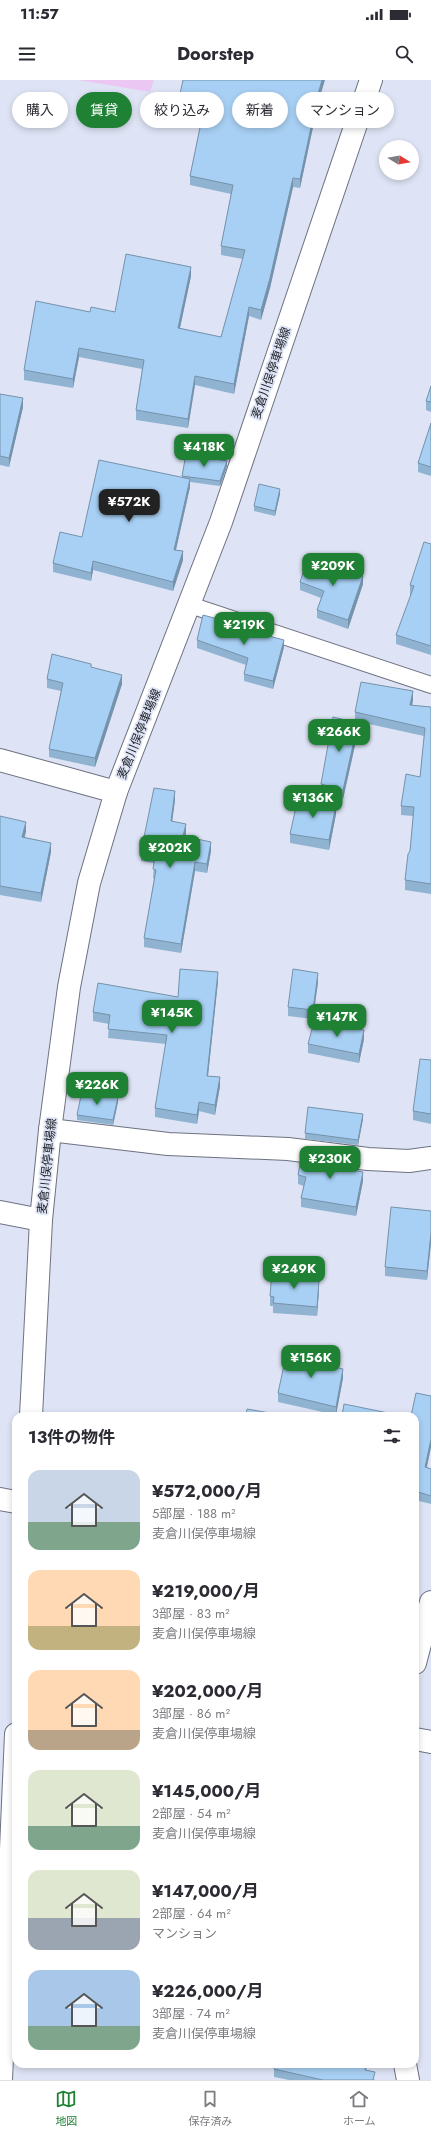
<!DOCTYPE html>
<html lang="ja">
<meta charset="utf-8">
<style>
:root{--surface:#fff;--page:#f2f2f3;--text:#2b2b33;--muted:#7c7c81;--line:#e1e1e2;--accent:#1f8134}
body{margin:0;font-family:Jost,"Noto Sans JP",sans-serif;background:var(--page);color:var(--text);height:100vh;display:flex;flex-direction:column;font-size:15px;white-space:nowrap}
*{box-sizing:border-box;margin:0}
p{font-size:13px;color:var(--muted)}
.icon{flex:none;width:22px;height:22px;fill:none;stroke:currentColor;stroke-width:2;stroke-linecap:round;stroke-linejoin:round}
.map{position:relative;flex:1;overflow:hidden}
.panel{position:absolute;left:12px;top:1332px;width:407px;height:656px;display:flex;flex-direction:column;background:var(--surface);border-radius:12px;box-shadow:0 2px 6px #0003}
.panel>*{flex:none}
.top-card{position:absolute;left:12px;top:12px;width:407px;height:36px;display:flex;gap:8px}
.needle{width:26px;rotate:101deg}
.fabs{position:absolute;left:379px;top:60px;display:grid;gap:8px}
.fabs a{display:grid;place-items:center;width:40px;height:40px;border-radius:50%;background:var(--surface);box-shadow:0 2px 6px #0003;font-size:20px}
.price{position:absolute;translate:-50% -34px;padding:0 9px;border-radius:8px;background:var(--accent);color:#fff;font-size:13px;line-height:26px;filter:drop-shadow(0 1px 2px #0008)}
.price::after{content:'';position:absolute;left:50%;top:24px;width:12px;height:9px;margin-left:-6px;background:inherit;clip-path:polygon(0 0,100% 0,50% 100%)}
.price.on{background:#222;color:#fff}
ul{padding:0;list-style:none}
li{display:flex;align-items:center;gap:12px;height:100px;padding:0 16px}
li span{display:grid;place-items:center;flex:none;width:112px;height:80px;border-radius:12px;color:#555}
li>.icon{margin-inline-start:auto}
span .icon{width:48px;height:48px;fill:#fffc;stroke-width:1}
li b{font-size:17px}
h2{display:flex;justify-content:space-between;align-items:center;height:48px;padding:0 16px;font-size:17px}
.pill{padding:0 14px;border-radius:18px;background:var(--surface);box-shadow:0 2px 6px #0003;font-size:14px;line-height:36px}
.pill.on{background:var(--accent);color:#fff}
.status{display:flex;justify-content:space-between;align-items:center;height:28px;padding:0 20px;background:var(--surface);direction:ltr}
.status svg{height:11px;fill:currentColor}
header{display:flex;justify-content:space-between;align-items:center;height:52px;padding:0 16px;background:var(--surface);font-size:18px;font-weight:700}
.menu{display:flex;justify-content:space-around;align-items:center;height:56px;border-top:1px solid var(--line);background:var(--surface);font-size:11px;color:var(--muted)}
.menu a{display:grid;justify-items:center;gap:2px}
.menu .on{color:var(--accent)}
.map>svg:first-child{display:block}
.green{fill:#ebc7f4}
.lines{fill:none;stroke-linecap:round;stroke-linejoin:round}
.lane-casing{stroke:#6d7281;stroke-width:18}
.street-casing{stroke:#6d7281;stroke-width:24}
.secondary-casing{stroke:#6d7281;stroke-width:24}
.lane{stroke:#fff;stroke-width:16}
.street{stroke:#fff;stroke-width:22}
.secondary{stroke:#fff;stroke-width:22}
.wall{fill:#90b3d2}
.shaded-wall{fill:#7692ab}
.building{fill:#a8d0f4;stroke:#7692ab}
.labels{text-anchor:middle;stroke-width:3.5;stroke-linejoin:round;paint-order:stroke}
.street-label{font-size:12px;fill:#22242a;stroke:#dee4f5}
</style>
<div class="status"><b>11:57</b><svg viewBox="0 0 49 12"><path d="M0 12V9h3v3zM5 12V6h3v6zM10 12V3h3v9zM15 12V0h3v12zM26 1h20v11H26zM47 4h2v5h-2z"/></svg></div>
<header><svg class="icon" aria-label="menu" viewBox="0 0 24 24"><path d="M4 6h16M4 12h16M4 18h16"/></svg>Doorstep<svg class="icon" aria-label="search" viewBox="0 0 24 24"><circle cx="10" cy="10" r="6"/><path d="M15 15l6 6"/></svg></header>
<div class="map">
<svg width="431" height="2000" viewBox="0 0 431 2000">
<rect width="100%" height="100%" fill="#dee4f5"/>
<path class="green" d="M78,0H154L150,12Z"/>
<g class="lines">
<defs>
<path id="lane" d="M190,525L431,605"/>
<path id="street" d="M0,680L116,712
M50,1050L168,1064L288,1069L368,1079L409,1081L431,1078
M0,1132L41,1140
M0,1419L16,1422
M415,1583L431,1522
M415,1659L431,1662
M405,1984L408,2000"/>
<path id="secondary" d="M31,1336L41,1140L50,1050L69,907L89,803L116,712L221,442L371,0
M1,2000L16,1654"/>
</defs>
<use href="#lane" class="lane-casing"/>
<use href="#street" class="street-casing"/>
<use href="#secondary" class="secondary-casing"/>
<use href="#lane" class="lane"/>
<use href="#street" class="street"/>
<use href="#secondary" class="secondary"/>
</g>
<path class="wall" d="M176,33L313,40V47L300,108L293,107L270,208L261,240L249,236L234,314L195,305L188,348L136,340V330L142,289L79,277L73,308L24,300V290L90,232H115L191,196L180,248L221,257L243,179L221,175V166L231,114L190,105V96L200,47L176,42Z
M431,306V332L426,330V321Z
M0,314L23,327L9,387L0,385Z
M431,343V396L418,392V383Z
M186,374L227,386L220,406L190,402V407L176,470L183,480L173,511L93,490L91,501L53,492V483L82,457L182,397Z
M280,414L275,436L254,431V426Z
M431,464V575L396,564V555L411,515H410V505Z
M300,502L363,504L348,549L317,538V530L321,518L300,510Z
M229,545L284,567L273,609L244,601V594L246,585L197,568V560Z
M91,587L122,604L95,687L49,677V669L61,611L47,608V599Z
M413,620L412,626L431,627V814L405,810V800L410,771L413,736L401,735V726L420,697L424,656L355,641V632Z
M358,652L343,719L321,713V704Z
M175,720L172,742L186,753L185,756L211,771L207,793L195,791L181,873L144,867V858L154,799L153,798L154,783L141,781V772Z
M336,734L329,770L290,763V754Z
M0,736L26,751L25,757L51,772L41,822L0,815Z
M218,901L208,996L220,1006L215,1035L199,1031L197,1044L155,1037V1028L166,964L108,958L109,944L93,941V932L178,917Z
M318,902L313,939L288,936V927Z
M364,959L359,983L308,973V964Z
M431,980V1044L413,1040V1031Z
M118,1022L113,1045L77,1040V1035Z
M363,1039L358,1065L305,1059V1053Z
M298,1095L363,1101L356,1136L301,1127V1118L304,1106L298,1104Z
M431,1131V1163L427,1200L385,1196V1187Z
M319,1210L317,1236L273,1233V1226H270V1216Z
M332,1286L343,1298L336,1335L278,1322V1313Z
M415,1336L431,1367L427,1387L431,1389V1424L415,1420Z
M274,1989L366,1991L375,2000H289L274,1997Z"/>
<path class="shaded-wall" d="M322,0H325L313,40V47L300,108V99L311,38Z
M293,98V107L270,208L261,240V230Z
M191,187V196L178,257V248Z
M249,227V236L234,314V304Z
M79,268V277L73,308V299Z
M195,296V305L188,348V339Z
M23,318V327L9,387V378Z
M227,381V386L220,406V401Z
M190,399V407L174,478V470Z
M280,409V414L275,436V431Z
M183,471V480L173,511V502Z
M93,481V490L91,501V493Z
M363,496V504L348,549V540Z
M284,560V567L273,609V601Z
M122,595V604L95,687V678Z
M413,611V620L410,635V625Z
M358,643V652L343,719V710Z
M175,711V720L171,750V741Z
M336,725V734L329,770V760Z
M26,742V751L22,766V757Z
M186,744V753L183,765V756Z
M211,762V771L207,793V784Z
M51,763V772L41,822V813Z
M195,782V791L181,873V864Z
M218,892V901L207,1005V996Z
M318,893V902L313,939V930Z
M364,950V959L359,983V974Z
M220,997V1006L215,1035V1025Z
M118,1017V1022L113,1045V1040Z
M199,1022V1031L197,1044V1035Z
M363,1034V1039L358,1065V1060Z
M354,1081V1090H352Z
M363,1092V1101L356,1136V1127Z
M431,1153V1163L427,1200V1191Z
M319,1201V1210L317,1236V1227Z
M343,1289V1298L336,1335V1327Z
M431,1359V1367L425,1395V1387Z
M366,1984H367L365,1998V1990Z"/>
<path class="building" d="M183,0H322L311,38H313L300,99L293,98L270,198L261,230L249,227L234,304L195,296L188,339L136,330L144,280L79,268L73,299L24,290L36,221L90,232L91,227L115,232L126,174L191,187L178,248L221,257L245,170L221,166L233,105L190,96L202,38L176,33Z
M431,306V322L426,321Z
M0,314L23,318L9,378L0,376Z
M431,343V387L418,383Z
M186,374L227,381L220,401L182,396Z
M99,380L190,399L174,470L183,471L173,502L93,481L91,493L53,483L60,452L82,457Z
M259,404L280,409L275,431L254,426Z
M424,462L431,464V566L396,555L414,506L410,505Z
M308,478L363,496L348,540L317,530L324,511L300,502Z
M203,535L229,542L228,545L284,560L273,601L244,594L248,578L197,560Z
M52,574L91,584V587L122,595L95,678L49,669L63,603L47,599Z
M361,602L413,611L410,625L431,627V804L405,800L408,774L410,771L414,727L401,726L406,694L420,697L425,648L355,632Z
M333,637L358,643L343,710L321,704Z
M154,708L175,711L171,741L186,744L183,756L211,762L207,784L195,782L181,864L144,858L156,790L153,789L155,775L141,772Z
M298,718L336,725L329,760L290,754Z
M0,736L26,742L22,757L51,763L41,813L0,806Z
M180,889L218,892L207,996L220,997L215,1025L199,1022L197,1035L155,1028L167,955L108,949L110,935L93,932L98,903L178,917Z
M293,889L318,893L313,930L288,927Z
M314,942L364,950L359,974L308,964Z
M420,979L431,980V1034L413,1031Z
M82,1011L118,1017L113,1040L77,1035Z
M308,1027L363,1034L358,1060L305,1053Z
M302,1074L354,1081L352,1090L363,1092L356,1127L301,1118L306,1097L298,1095Z
M391,1127L431,1131V1153L427,1191L385,1187Z
M272,1191L307,1195V1200L319,1201L317,1227L273,1223L274,1217L270,1216Z
M287,1271L332,1282L331,1286L343,1289L336,1327L278,1313Z
M416,1313L431,1316V1359L425,1387L431,1389V1416L415,1411V1336H411Z
M344,1324L403,1336H342Z
M247,1329L270,1333V1336H246Z
M275,1984H366L365,1990L375,1992L373,2000H323L274,1989Z"/>
<g class="labels">
<g class="street-label">
<text transform="translate(271 293) rotate(-71)" y="4">麦倉川俣停車場線</text>
<text transform="translate(139 654) rotate(-68)" y="4">麦倉川俣停車場線</text>
<text transform="translate(47 1086) rotate(-84)" y="4">麦倉川俣停車場線</text>
</g>
</g>
</svg>
<div class="fabs">
<a><svg class="needle" viewBox="-14 -14 28 28"><path d="M0-13l5 13h-10z" fill="#e53935"/><path d="M0 13l5-13h-10z" fill="#7c7c81"/></svg></a>
</div>
<b class="price" style="left:204px;top:388px">¥418K</b>
<b class="price on" style="left:129px;top:443px">¥572K</b>
<b class="price" style="left:333px;top:507px">¥209K</b>
<b class="price" style="left:244px;top:566px">¥219K</b>
<b class="price" style="left:339px;top:673px">¥266K</b>
<b class="price" style="left:313px;top:739px">¥136K</b>
<b class="price" style="left:170px;top:789px">¥202K</b>
<b class="price" style="left:172px;top:954px">¥145K</b>
<b class="price" style="left:337px;top:958px">¥147K</b>
<b class="price" style="left:97px;top:1026px">¥226K</b>
<b class="price" style="left:330px;top:1100px">¥230K</b>
<b class="price" style="left:294px;top:1210px">¥249K</b>
<b class="price" style="left:311px;top:1299px">¥156K</b>
<div class="top-card">
<a class="pill">購入</a>
<a class="pill on">賃貸</a>
<a class="pill">絞り込み</a>
<a class="pill">新着</a>
<a class="pill">マンション</a>
</div>
<section class="panel">
<h2>13件の物件<svg class="icon" aria-label="filters" viewBox="0 0 24 24"><path d="M4 7h16M4 17h16"/><circle cx="9" cy="7" r="2"/><circle cx="15" cy="17" r="2"/></svg></h2>
<ul>
<li><span style="background:linear-gradient(#c9d6e8 65%,#7fa58c 0)"><svg class="icon" aria-label="home" viewBox="0 0 24 24"><path d="M3 11l9-7 9 7M6 9v11h12V9"/></svg></span><div><b>¥572,000/月</b><p>5部屋 · 188 m²</p><p>麦倉川俣停車場線</p></div></li>
<li><span style="background:linear-gradient(#ffd9b3 70%,#c2b280 0)"><svg class="icon" aria-label="home" viewBox="0 0 24 24"><path d="M3 11l9-7 9 7M6 9v11h12V9"/></svg></span><div><b>¥219,000/月</b><p>3部屋 · 83 m²</p><p>麦倉川俣停車場線</p></div></li>
<li><span style="background:linear-gradient(#ffd9b3 75%,#b9a48a 0)"><svg class="icon" aria-label="home" viewBox="0 0 24 24"><path d="M3 11l9-7 9 7M6 9v11h12V9"/></svg></span><div><b>¥202,000/月</b><p>3部屋 · 86 m²</p><p>麦倉川俣停車場線</p></div></li>
<li><span style="background:linear-gradient(#dfe7d0 70%,#7fa58c 0)"><svg class="icon" aria-label="home" viewBox="0 0 24 24"><path d="M3 11l9-7 9 7M6 9v11h12V9"/></svg></span><div><b>¥145,000/月</b><p>2部屋 · 54 m²</p><p>麦倉川俣停車場線</p></div></li>
<li><span style="background:linear-gradient(#dfe7d0 60%,#9aa5b1 0)"><svg class="icon" aria-label="home" viewBox="0 0 24 24"><path d="M3 11l9-7 9 7M6 9v11h12V9"/></svg></span><div><b>¥147,000/月</b><p>2部屋 · 64 m²</p><p>マンション</p></div></li>
<li><span style="background:linear-gradient(#a9c7e8 70%,#7fa58c 0)"><svg class="icon" aria-label="home" viewBox="0 0 24 24"><path d="M3 11l9-7 9 7M6 9v11h12V9"/></svg></span><div><b>¥226,000/月</b><p>3部屋 · 74 m²</p><p>麦倉川俣停車場線</p></div></li>
</ul>
</section>
</div>
<nav class="menu">
<a class="on"><svg class="icon" aria-label="map" viewBox="0 0 24 24"><path d="M3 6l6-2 6 2 6-2v14l-6 2-6-2-6 2zM9 4v14M15 6v14"/></svg>地図</a>
<a><svg class="icon" aria-label="saved" viewBox="0 0 24 24"><path d="M7 4h10v16l-5-4-5 4z"/></svg>保存済み</a>
<a><svg class="icon" aria-label="home" viewBox="0 0 24 24"><path d="M3 11l9-7 9 7M6 9v11h12V9"/></svg>ホーム</a>
</nav>
